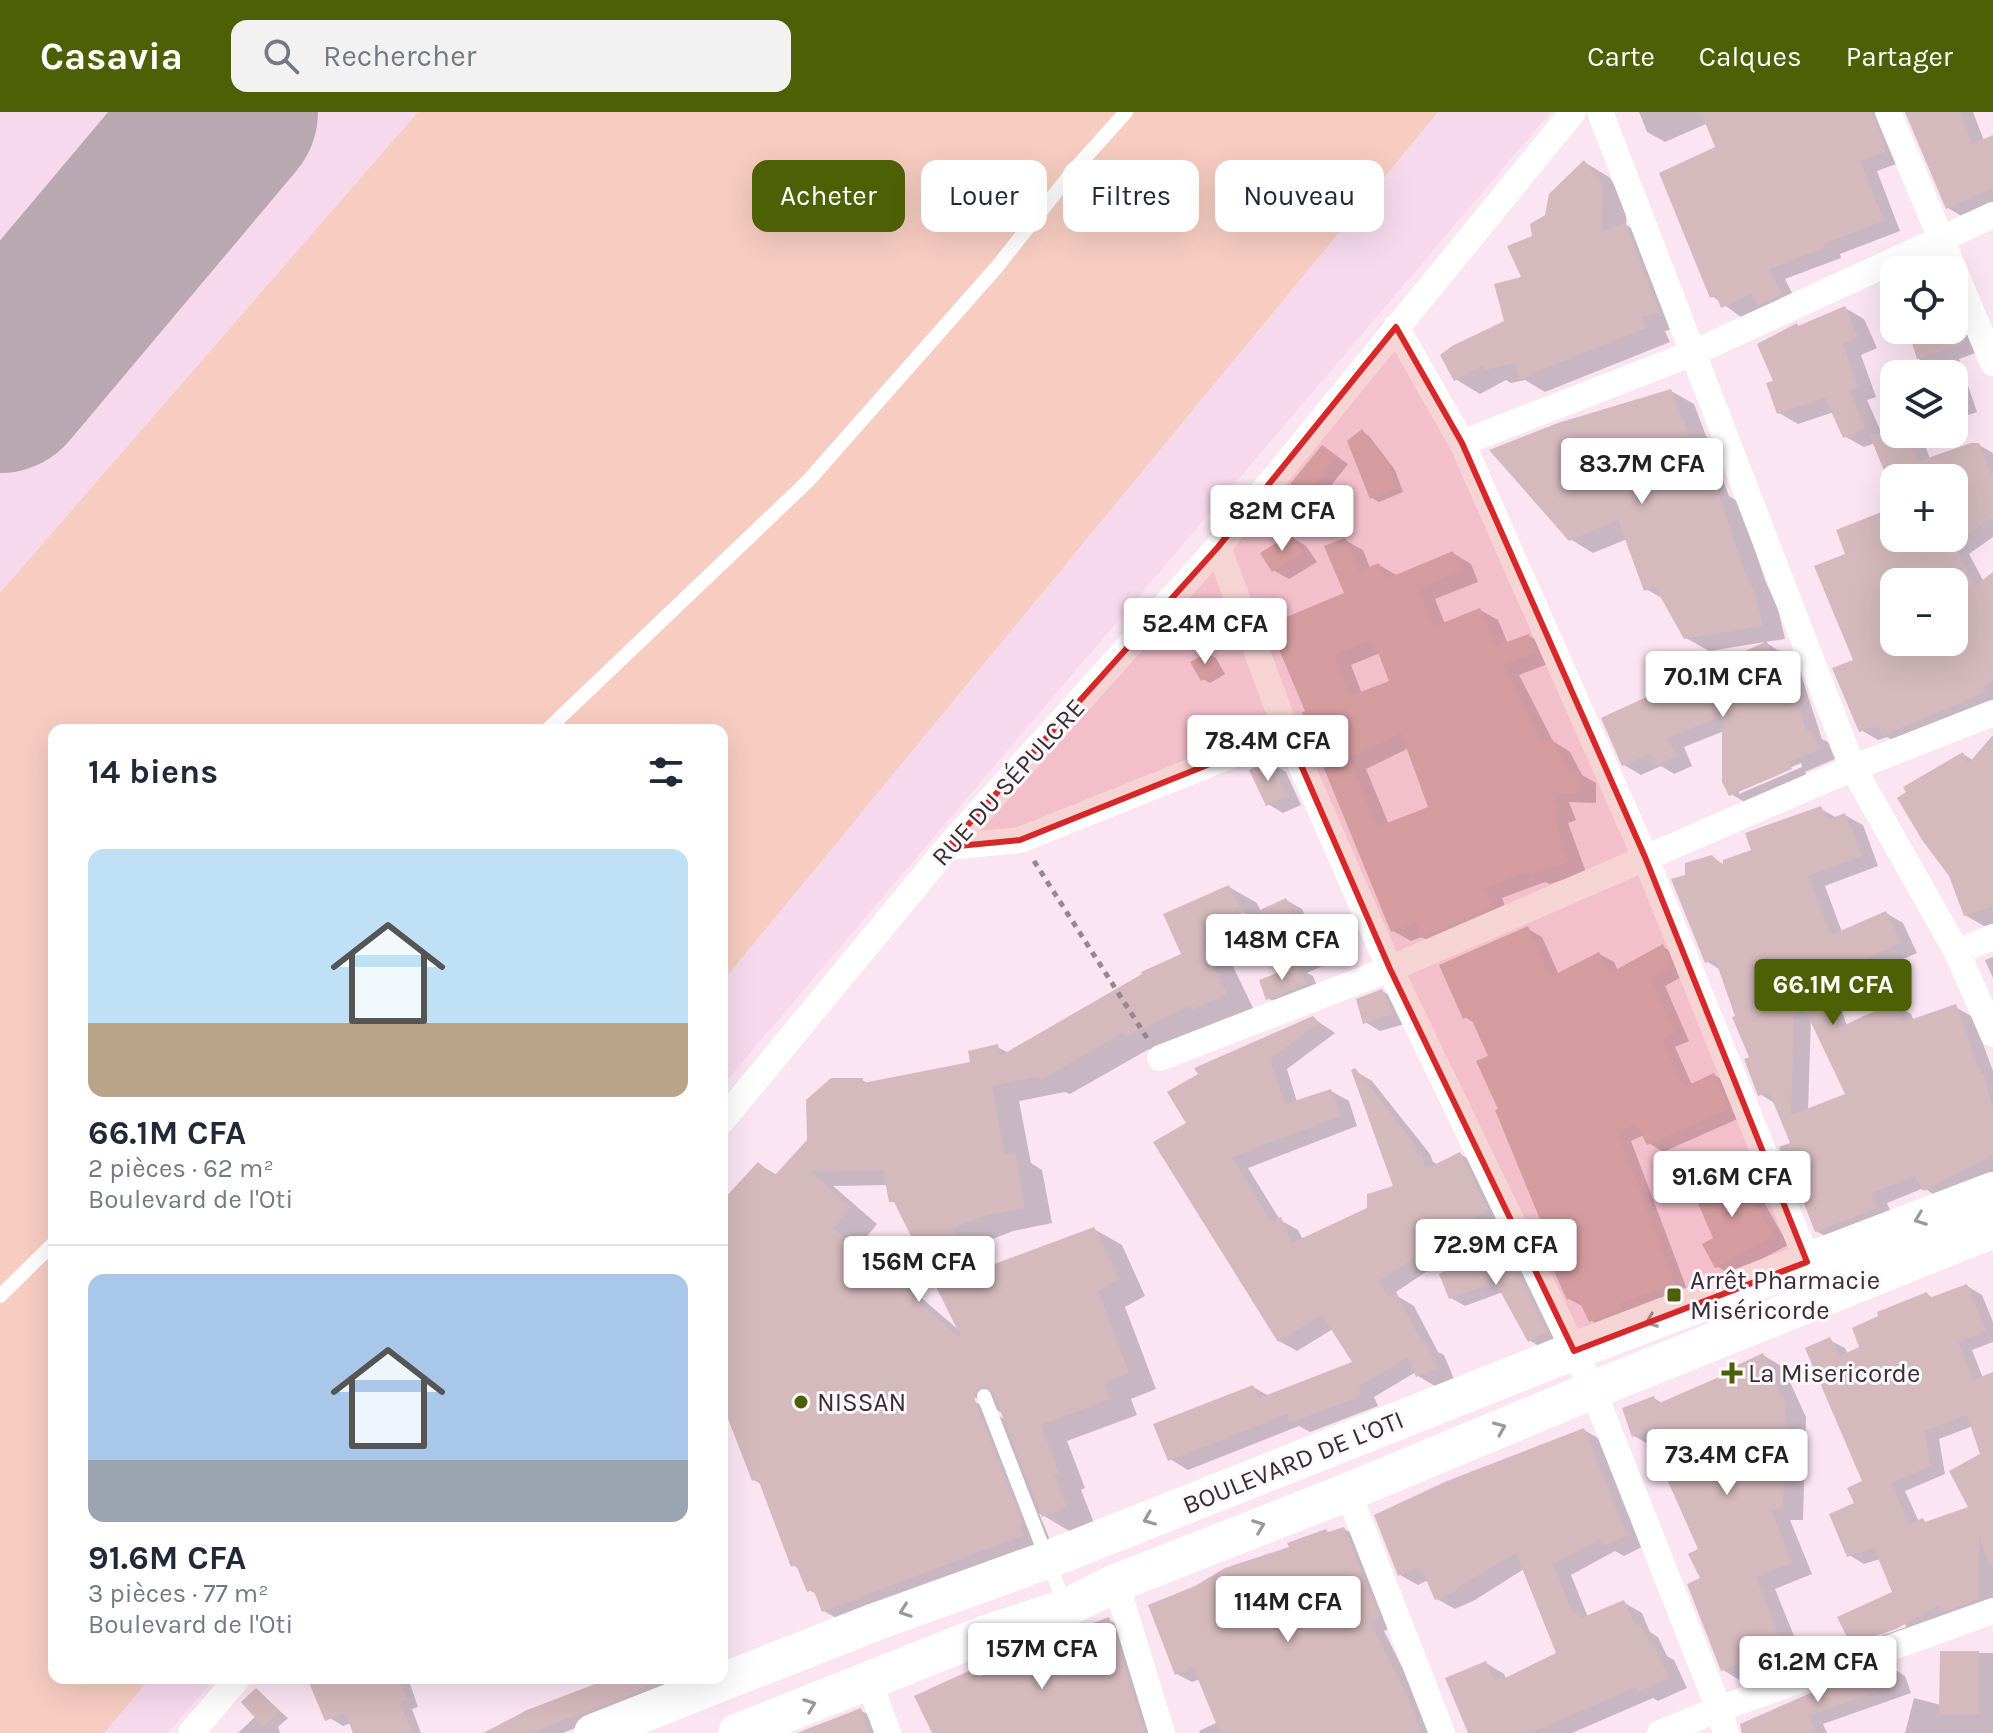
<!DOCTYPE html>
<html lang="fr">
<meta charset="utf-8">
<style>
:root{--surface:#fff;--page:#f2f2f3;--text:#1f2937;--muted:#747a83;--line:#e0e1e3;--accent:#4e6006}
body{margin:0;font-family:Karla,sans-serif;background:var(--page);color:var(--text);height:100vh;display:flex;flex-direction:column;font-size:30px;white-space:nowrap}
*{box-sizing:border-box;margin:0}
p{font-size:26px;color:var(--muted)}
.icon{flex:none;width:44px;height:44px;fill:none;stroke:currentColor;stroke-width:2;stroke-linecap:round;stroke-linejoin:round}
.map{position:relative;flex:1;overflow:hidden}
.side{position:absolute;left:48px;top:612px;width:680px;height:960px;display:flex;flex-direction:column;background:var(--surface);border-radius:16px;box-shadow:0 8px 32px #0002}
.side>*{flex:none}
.guide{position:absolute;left:752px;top:48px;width:760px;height:72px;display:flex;gap:16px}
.tools{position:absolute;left:1880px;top:144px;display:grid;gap:16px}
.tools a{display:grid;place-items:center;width:88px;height:88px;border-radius:16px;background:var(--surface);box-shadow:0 8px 32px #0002;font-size:40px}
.price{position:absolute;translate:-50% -68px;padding:0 18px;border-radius:8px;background:#fff;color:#222;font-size:26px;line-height:52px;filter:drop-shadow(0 2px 4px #0008)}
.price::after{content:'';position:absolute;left:50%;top:48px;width:24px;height:18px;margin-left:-12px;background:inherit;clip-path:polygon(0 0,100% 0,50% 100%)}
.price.on{background:var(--accent);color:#fff}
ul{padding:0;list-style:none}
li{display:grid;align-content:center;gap:16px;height:424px;padding:0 40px}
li+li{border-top:2px solid var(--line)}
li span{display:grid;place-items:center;height:248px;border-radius:16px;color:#555}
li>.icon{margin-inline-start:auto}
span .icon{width:144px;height:144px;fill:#fffc;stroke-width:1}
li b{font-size:34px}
h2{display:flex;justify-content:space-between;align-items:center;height:96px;padding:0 40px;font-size:34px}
.pill{padding:0 28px;border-radius:16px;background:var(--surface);box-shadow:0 8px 32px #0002;font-size:28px;line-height:72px}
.pill.on{background:var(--accent);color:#fff}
header{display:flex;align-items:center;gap:48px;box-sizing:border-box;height:112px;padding:0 40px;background:var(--accent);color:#fff}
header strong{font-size:38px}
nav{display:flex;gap:44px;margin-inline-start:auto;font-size:28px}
.search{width:560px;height:72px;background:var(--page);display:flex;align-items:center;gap:20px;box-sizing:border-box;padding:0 28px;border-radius:16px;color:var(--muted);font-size:30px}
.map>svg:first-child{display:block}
.built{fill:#f7d9ed}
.green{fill:#f7cdc1}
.shadow{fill:#0003;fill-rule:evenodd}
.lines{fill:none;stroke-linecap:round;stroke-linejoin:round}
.taxiway{stroke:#b9a7b2;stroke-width:72}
.runway{stroke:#b9a7b2;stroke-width:182}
.building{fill:#d4b9bd;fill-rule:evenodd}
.path{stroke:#978791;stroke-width:5;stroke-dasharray:6 6;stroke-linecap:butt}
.service{stroke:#fff;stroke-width:14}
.minor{stroke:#fff;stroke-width:26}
.secondary{stroke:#fff;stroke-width:38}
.oneway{stroke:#9c979a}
.marked{fill:#d62828;fill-opacity:0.2;stroke:#d62828;stroke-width:6;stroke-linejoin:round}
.poi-dot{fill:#4e6006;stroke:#fdf8fb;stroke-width:3}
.labels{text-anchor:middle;stroke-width:6;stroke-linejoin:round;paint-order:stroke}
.street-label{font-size:26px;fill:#382f35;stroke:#fdf8fb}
.poi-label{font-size:26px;fill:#382f35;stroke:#fdf8fb;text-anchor:start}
</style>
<header>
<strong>Casavia</strong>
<div class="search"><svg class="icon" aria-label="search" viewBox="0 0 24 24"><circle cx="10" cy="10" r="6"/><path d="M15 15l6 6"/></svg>Rechercher</div>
<nav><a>Carte</a><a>Calques</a><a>Partager</a></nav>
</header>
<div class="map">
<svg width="1993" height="1621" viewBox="0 0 1993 1621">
<rect width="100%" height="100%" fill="#fbe5f3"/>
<path class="built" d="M0,0H1551L722,974V618H54V1566H215L168,1621H0Z"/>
<path class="green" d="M418,0H1438L722,870V618H54V1566H150L104,1621H0V481Z"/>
<path class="shadow" d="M1639,0H1893L1904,49L1877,59L1900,119L1840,142L1841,146L1785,167L1798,193L1763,195L1741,205L1712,184L1718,37L1706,12L1665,30L1647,20Z
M1908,0H1973L1988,39L1993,42V94L1965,106L1948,96Z
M1584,50L1609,65L1627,89L1626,113L1650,127L1684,215L1665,219L1670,230L1545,280L1525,268L1511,271L1506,268L1480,282L1455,267L1506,211L1524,166L1534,125Z
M1954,191L1981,239L1959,247L1977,300L1954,308V262H1924L1910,218H1954Z
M1845,196L1864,207L1877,236L1861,243L1876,285L1867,288L1883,324L1894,319V322H1916L1922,325L1930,347L1979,333L1993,341V425L1969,442L1984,470L1993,463V593L1900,633L1887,625L1878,628L1861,618L1848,443L1894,397V426H1954V366H1894V378L1875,331L1864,335L1844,324L1834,300L1798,312L1779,301L1776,270L1797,213L1800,215ZM1894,470H1954V530H1894Z
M1671,279L1694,292L1729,384L1739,390L1765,468L1778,497L1785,527L1765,530L1797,550L1822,627L1828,630L1835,647L1805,660L1808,666L1748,692L1731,682L1724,619L1684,635L1692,654L1674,662L1661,654L1641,663L1624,653L1765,530L1709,539L1686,526L1665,488L1646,477L1627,427L1593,441L1570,427ZM1801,651L1802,655L1739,682V677Z
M1362,320L1369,324L1395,358L1403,380L1379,390L1372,386Z
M1334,342L1348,352L1307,404L1295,397Z
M1291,425L1306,434L1317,450L1289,467L1273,458Z
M1345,428L1363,438L1370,456L1379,453L1398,464L1453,441L1471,452L1478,470L1435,487L1445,512L1480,498L1498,508L1508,532L1529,524L1547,534L1553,550L1519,563L1553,629L1570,640L1582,663L1596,671V691L1569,690L1576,708L1568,711L1586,760L1550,772L1545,770L1502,786L1509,805L1440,835L1422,825L1411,829L1393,819L1276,519L1346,482ZM1380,541L1392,571L1362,582L1351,553ZM1409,636L1431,696L1389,713L1366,657Z
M1209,542L1216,546L1225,562L1210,571L1203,567Z
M1993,632V816L1989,817L1965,803L1963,642L1974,649Z
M1271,651L1286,660L1301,693L1283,701L1268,692Z
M1821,697L1837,706L1845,703L1863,713L1878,754L1825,774L1842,820L1886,801L1903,811L1917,841L1834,877L1847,914L1894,892L1911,902L1914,909L1955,895L1973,905L1993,959V1060L1942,1088L1924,1076L1887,1091L1893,1106L1834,1129L1816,1119L1793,1057L1789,1055L1792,1032L1776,992L1760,982L1752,946L1721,858L1706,849L1686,765L1711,745L1725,753L1754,739ZM1811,906L1848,983L1808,999Z
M1229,775L1257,791L1261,800L1286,788L1302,797L1327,852L1307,861L1313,864L1320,881L1283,895L1268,886L1291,858L1285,855L1269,819L1233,835L1237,843L1229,846L1254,898L1154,940L1149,937L1070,982L1065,980L1019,989L1031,1051L1042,1058L1052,1111L1013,1119L980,1132L989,1156L1094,1117L1122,1133L1145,1184L1125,1195L1156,1277L1131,1287L1137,1303L1067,1329L1085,1376L1081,1378L1094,1411L1071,1420L1039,1401L1050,1428L852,1515L824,1499L818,1483L809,1478L800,1457L793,1453L762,1373L754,1368L722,1286V1092L758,1052L777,1063L862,968L869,972L972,952L997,935L1009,941L1183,843ZM1235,796L1267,814V819L1233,799ZM888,1073L961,1220L860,1133L877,1112L833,1074ZM967,1281L1004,1302V1307L965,1284Z
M1528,817L1542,825L1559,863L1599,842L1614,850L1618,859L1663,835L1677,843L1685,863L1665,874L1689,929L1675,935L1692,973L1714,963L1729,971L1742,1005L1663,1040L1649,1031L1644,1023L1631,1029L1688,1180L1605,1217L1590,1208L1584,1195L1569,1187L1563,1157L1500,998L1490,945L1476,912L1465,905Z
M1993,845V866L1985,848Z
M1382,879L1397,888L1408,911L1380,919L1365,910Z
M1313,906L1335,921L1287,957L1297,990L1331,979L1349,989L1357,1014L1248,1056L1280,1108L1298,1118L1303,1128L1369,1097L1395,1076L1355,959L1372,969L1430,1042L1433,1050L1439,1053L1460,1042L1478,1052L1505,1107L1396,1180L1399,1185L1414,1194L1438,1240L1444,1243L1454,1267L1435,1274L1418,1264L1416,1260L1374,1285L1378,1294L1310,1320L1299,1314L1188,1358L1170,1347L1253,1275L1269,1284L1355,1251L1333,1217L1297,1239L1279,1229L1189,1012Z
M1746,1062L1762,1071L1769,1087L1764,1090L1788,1133L1732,1163L1716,1154V1127Z
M1503,1135L1517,1143L1560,1228L1544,1237L1529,1228L1503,1180L1465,1194L1451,1186Z
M1967,1174L1982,1183L1993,1210V1230L1972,1238L1983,1266L1993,1262V1496L1868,1540L1852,1532L1895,1481L1880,1447L1864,1452L1849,1443L1857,1392L1865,1370L1829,1228L1845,1236L1848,1242L1862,1236L1927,1182L1934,1187ZM1973,1314L1982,1343L1971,1397L1928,1411L1923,1409L1919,1410L1905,1379L1945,1362L1939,1327ZM1905,1511L1906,1515L1859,1532V1528Z
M1763,1243L1783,1255L1806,1305L1803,1408H1790L1812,1462L1775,1477L1803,1546L1743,1570L1723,1558L1703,1468L1700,1438L1655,1336L1634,1324L1654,1286L1663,1292L1729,1263Z
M1584,1318L1603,1329L1644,1434L1624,1444L1615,1439L1571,1463L1588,1505L1623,1490L1642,1501L1650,1520L1658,1525L1667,1544L1674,1548L1687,1576L1658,1589L1653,1586L1572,1621H1470L1486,1551L1504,1562L1506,1567L1559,1542L1524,1457L1475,1488L1455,1497L1437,1487L1428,1468L1418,1473L1400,1463Z
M1344,1417L1360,1426L1394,1515L1384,1519L1425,1601L1432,1621H1200L1199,1619L1218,1610L1200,1567L1192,1570L1177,1562L1330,1422Z
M1109,1508L1125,1517L1158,1621H932L971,1560L981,1565Z
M1942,1541H1993V1621H1905L1914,1586L1941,1593Z
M1890,1555L1905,1564L1911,1581L1823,1612L1827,1621H1746Z
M311,1566H408L418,1595L412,1597L421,1621H356L351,1611L343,1614L330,1606Z
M613,1566H680L683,1571L563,1621H493Z
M256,1579L288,1606L278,1615L280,1621H238L256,1604Z
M860,1598L883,1611L887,1621H807Z"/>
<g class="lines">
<path class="taxiway" d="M0,214C58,190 86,160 128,116"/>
<path class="runway" d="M0,270L227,0"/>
</g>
<path class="building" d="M1701,0H1872L1887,39L1860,49L1884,109L1823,132L1825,136L1769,157L1782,182L1757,194L1752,182L1721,196L1716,183L1710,186L1659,61L1715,35Z
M1905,0H1960L1972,32L1993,23V76L1946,97Z
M1584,48L1603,73L1602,120L1625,110L1660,201L1642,205L1646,216L1519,267L1515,251L1485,258L1482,254L1454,269L1440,243L1452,234L1504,209L1494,172L1521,165L1507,134L1532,124L1530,112L1545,103L1549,82Z
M1845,194L1858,225L1843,232L1858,275L1849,278L1866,316L1843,326L1825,286L1777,302L1766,271L1773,269L1757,232L1797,211L1798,214Z
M1957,207L1967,231L1917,247L1908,218H1954V208Z
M1671,277L1709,377L1716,374L1742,453L1755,482L1763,514L1684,527L1655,475L1644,479L1618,408L1569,429L1489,338L1558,311Z
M1362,317L1388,352L1397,376L1370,387L1347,329Z
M1869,322H1906L1919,349L1971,331H1979L1993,367V404L1954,432V366H1881L1880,363L1885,361Z
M1322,333L1337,344L1294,399L1278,387Z
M1894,395V426H1951L1975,474L1993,460V568L1984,575L1986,580L1882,624L1878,614L1859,620L1832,556L1853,548L1814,454L1845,442L1836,418ZM1894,470H1954V530H1894Z
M1291,422L1303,441L1272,460L1260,441Z
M1345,426L1359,459L1379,451L1386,467L1453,439L1461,459L1418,477L1433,515L1480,496L1496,534L1529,522L1537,540L1503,553L1542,631L1552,627L1568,659H1579L1578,682L1552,681L1559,698L1552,701L1569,750L1530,763L1529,759L1485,776L1492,795L1421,826L1416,810L1391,820L1312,627L1302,600L1305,599L1278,535L1281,534L1273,517L1287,511L1284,506L1344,481L1324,434ZM1373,527L1389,569L1350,584L1334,543ZM1401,621L1428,695L1377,715L1349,646Z
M1767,529L1770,542L1780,538L1807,620L1811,618L1820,637L1789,650L1792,657L1729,684L1722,670V604L1668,626L1676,645L1655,653L1650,642L1622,654L1601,606Z
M1209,540L1219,558L1201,569L1190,550Z
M1993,623V794L1964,804L1949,764L1922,728L1897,686L1906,680L1903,675L1963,640L1968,652Z
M1271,648L1287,684L1266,694L1249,658Z
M1821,694L1827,708L1845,701L1862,744L1808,764L1831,823L1886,799L1901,831L1817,868L1834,912L1836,910L1838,916L1894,890L1904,910L1956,892L1981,962H1984L1993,998V1043L1923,1079L1915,1064L1871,1081L1877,1096L1815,1120L1790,1055L1787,1056L1779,1035L1790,1031L1769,980L1758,984L1744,947L1749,945L1732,905L1735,904L1715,847L1705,851L1671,767L1685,763V751L1712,743L1723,754V748L1751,738L1745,721ZM1795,877L1845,982L1791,1003Z
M1229,773L1243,802L1207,820L1210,827L1203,830L1227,882L1192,898L1190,894L1125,925L1122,921L1041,968L1039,964L992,974L1005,1042L1015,1040L1025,1096L984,1104L953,1116L970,1161L1094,1115L1119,1167L1098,1179L1129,1261L1104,1271L1110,1287L1041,1313L1059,1361L1054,1362L1067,1395L1042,1405L993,1280L986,1274L980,1275L974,1282L975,1288L1023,1412L1020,1413L1024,1423L822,1500L813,1477L807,1480L796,1453L791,1455L758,1367L752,1369L722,1291V1089L758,1050L774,1064L807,1028L806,988L831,966H863V971L970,950L968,939L998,932L1000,944L1142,862L1141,860L1181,842L1163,802ZM883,1058L889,1090H894L962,1227L833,1116L851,1095L810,1059Z
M1286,786L1312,843L1284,856L1258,799Z
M1528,814L1550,865L1599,840L1610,861L1663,832L1672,855L1651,866L1675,921L1662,927L1684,975L1714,961L1729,997L1647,1033L1636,1012L1618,1021L1675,1172L1619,1192L1622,1197L1589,1210L1577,1184L1567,1188L1554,1159L1560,1156L1495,998L1498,997L1476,949L1488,944L1470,904L1463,907L1439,853Z
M1298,853L1306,872L1266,888L1259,868Z
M1382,877L1394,902L1363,912L1356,887Z
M1313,904L1319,911L1270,947L1285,992L1331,977L1341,1004L1232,1045L1271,1110L1281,1105L1292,1131L1367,1096V1082L1393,1074L1351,958L1355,956L1413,1030L1417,1042L1421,1040L1426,1057L1460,1040L1488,1097L1379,1169L1388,1185L1396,1181L1423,1232L1427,1231L1437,1257L1416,1265L1408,1245L1358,1275L1361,1284L1290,1311L1287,1302L1168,1349L1153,1312L1253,1273L1259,1286L1352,1250L1322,1203L1278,1230L1153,1030L1186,1011L1167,980L1198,962L1194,956Z
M1746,1060L1755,1079L1750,1081L1774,1124L1715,1156L1702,1132L1713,1126L1694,1082Z
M1503,1132L1547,1220L1528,1230L1495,1170L1449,1187L1439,1162Z
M1967,1172L1986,1219L1958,1230L1973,1268L1993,1260V1451L1989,1452L1979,1421V1487L1940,1501V1493L1896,1517L1851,1533L1837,1505L1892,1480L1874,1436L1847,1445L1829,1402L1854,1391L1847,1376L1862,1369L1805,1236L1830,1225L1840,1244L1859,1235L1852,1216L1878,1204L1877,1200L1927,1180L1929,1186ZM1967,1303L1980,1342L1949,1359L1968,1395L1925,1410L1923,1406L1909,1412L1891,1371L1931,1354L1925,1319Z
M1763,1241L1786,1292L1783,1398L1771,1397L1792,1451L1756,1465L1783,1535L1721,1559L1687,1472L1700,1466L1688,1442L1698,1437L1646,1320L1632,1325L1622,1296L1654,1284L1657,1292L1726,1262L1725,1259Z
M1584,1316L1627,1424L1604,1434L1600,1427L1553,1452L1573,1502L1578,1500L1581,1506L1624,1488L1635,1514L1640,1512L1652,1536L1655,1535L1669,1566L1638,1580L1636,1575L1531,1621H1468L1445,1566L1486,1549L1494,1568L1502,1564L1503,1567L1556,1541L1516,1441L1457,1476L1458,1478L1435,1488L1420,1454L1398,1464L1374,1403L1447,1369Z
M1344,1415L1380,1506L1370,1510L1410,1590L1421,1621H1220L1193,1555L1175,1563L1148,1493L1195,1474L1225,1456L1289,1435L1287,1431L1326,1417L1328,1420Z
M1109,1505L1145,1621H932L914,1584L971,1558L975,1566L1013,1550L1012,1547L1043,1535L1041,1531Z
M1940,1539H1979V1602H1939Z
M1890,1553L1897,1572L1809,1604L1816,1621H1742L1740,1612L1806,1583Z
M307,1566H365L367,1571L383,1566H400L407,1588L400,1590L412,1621H353L345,1601L325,1609Z
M611,1566H663L624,1585L530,1621H483L527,1598Z
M256,1576L280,1599L263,1615L241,1590Z
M861,1596L868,1621H797Z"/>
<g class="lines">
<path class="path" d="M1034,749L1147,926"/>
<path class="service" d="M547,618L808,369L996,156L1073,59L1126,0
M0,1184L54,1131
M984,1284L1065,1493"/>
<path class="minor" d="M1600,0L1853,656L1957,840L1993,922
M1888,0L1993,251
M1396,215L1462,331L1645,745L1813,1163
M1462,331L1693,241L1993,103
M1218,435L1287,621L1390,857L1593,1278L1719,1597L1726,1621
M948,735L1020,728L1287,621
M1957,840L1993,825
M1160,946L1390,857L1853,656L1993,601
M722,1009L948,735L1218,435L1573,0
M1348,1380L1442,1621
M1116,1471L1162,1621
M869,1570L888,1621
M191,1621L238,1566
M1660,1621L1719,1597L1993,1499"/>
<path class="secondary" d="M593,1621L875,1510L1047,1448L1574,1239L1993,1079
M737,1621L986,1522L1066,1496L1116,1471L1348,1380L1593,1278L1993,1117"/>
</g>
<defs><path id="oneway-chevron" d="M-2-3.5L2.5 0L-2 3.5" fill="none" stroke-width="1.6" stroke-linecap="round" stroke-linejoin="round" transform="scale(2)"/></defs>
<g class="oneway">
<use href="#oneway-chevron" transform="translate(1920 1107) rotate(159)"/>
<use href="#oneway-chevron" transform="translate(1651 1209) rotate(159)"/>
<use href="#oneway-chevron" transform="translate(1500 1316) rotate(-23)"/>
<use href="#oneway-chevron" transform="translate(1149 1407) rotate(158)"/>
<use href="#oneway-chevron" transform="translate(1259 1414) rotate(-21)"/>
<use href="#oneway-chevron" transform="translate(905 1499) rotate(160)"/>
<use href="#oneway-chevron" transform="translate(810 1593) rotate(-21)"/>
</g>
<path class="marked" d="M1396,215L1462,331L1645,745L1807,1150L1574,1239L1390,857L1287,621L1020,728L948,735L1218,435Z"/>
<g class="poi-dot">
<rect x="1666" y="1175" width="16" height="16" rx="4"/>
<path d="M1728 1249h8v8h8v8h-8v8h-8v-8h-8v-8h8z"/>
<circle cx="801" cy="1290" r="8"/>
</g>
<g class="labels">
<g class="street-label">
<text transform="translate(1008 670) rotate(-48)" y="9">RUE DU SÉPULCRE</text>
<text transform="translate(1293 1350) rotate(-22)" y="9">BOULEVARD DE L'OTI</text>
</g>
<g class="poi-label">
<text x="1690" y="1177">Arrêt Pharmacie<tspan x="1690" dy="30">Miséricorde</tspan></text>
<text x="1748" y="1270">La Misericorde</text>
<text x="817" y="1299">NISSAN</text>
</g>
</g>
</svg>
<div class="tools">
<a><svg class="icon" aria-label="locate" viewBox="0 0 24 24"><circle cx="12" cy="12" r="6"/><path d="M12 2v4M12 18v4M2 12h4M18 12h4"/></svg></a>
<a><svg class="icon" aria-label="layers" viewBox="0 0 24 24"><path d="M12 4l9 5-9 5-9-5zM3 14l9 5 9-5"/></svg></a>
<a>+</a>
<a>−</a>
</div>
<b class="price" style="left:1642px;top:394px">83.7M CFA</b>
<b class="price" style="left:1282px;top:441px">82M CFA</b>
<b class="price" style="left:1205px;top:554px">52.4M CFA</b>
<b class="price" style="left:1723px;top:607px">70.1M CFA</b>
<b class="price" style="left:1268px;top:671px">78.4M CFA</b>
<b class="price" style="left:1282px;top:870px">148M CFA</b>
<b class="price on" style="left:1833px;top:915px">66.1M CFA</b>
<b class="price" style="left:1732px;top:1107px">91.6M CFA</b>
<b class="price" style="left:1496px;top:1175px">72.9M CFA</b>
<b class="price" style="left:919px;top:1192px">156M CFA</b>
<b class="price" style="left:1727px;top:1385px">73.4M CFA</b>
<b class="price" style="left:1288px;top:1532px">114M CFA</b>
<b class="price" style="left:1042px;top:1579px">157M CFA</b>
<b class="price" style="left:1818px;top:1592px">61.2M CFA</b>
<div class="guide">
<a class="pill on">Acheter</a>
<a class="pill">Louer</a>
<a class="pill">Filtres</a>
<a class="pill">Nouveau</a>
</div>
<section class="side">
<h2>14 biens<svg class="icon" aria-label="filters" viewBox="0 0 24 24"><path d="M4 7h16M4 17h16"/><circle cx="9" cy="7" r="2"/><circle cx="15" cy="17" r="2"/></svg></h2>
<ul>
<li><span style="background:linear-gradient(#bfe0f5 70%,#b9a48a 0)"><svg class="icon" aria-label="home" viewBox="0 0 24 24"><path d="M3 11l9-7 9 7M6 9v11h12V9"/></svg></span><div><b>66.1M CFA</b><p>2 pièces · 62 m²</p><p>Boulevard de l'Oti</p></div></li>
<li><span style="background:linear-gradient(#a9c7e8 75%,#9aa5b1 0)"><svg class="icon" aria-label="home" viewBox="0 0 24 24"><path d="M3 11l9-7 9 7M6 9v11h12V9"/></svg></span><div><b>91.6M CFA</b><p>3 pièces · 77 m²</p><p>Boulevard de l'Oti</p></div></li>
</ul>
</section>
</div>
